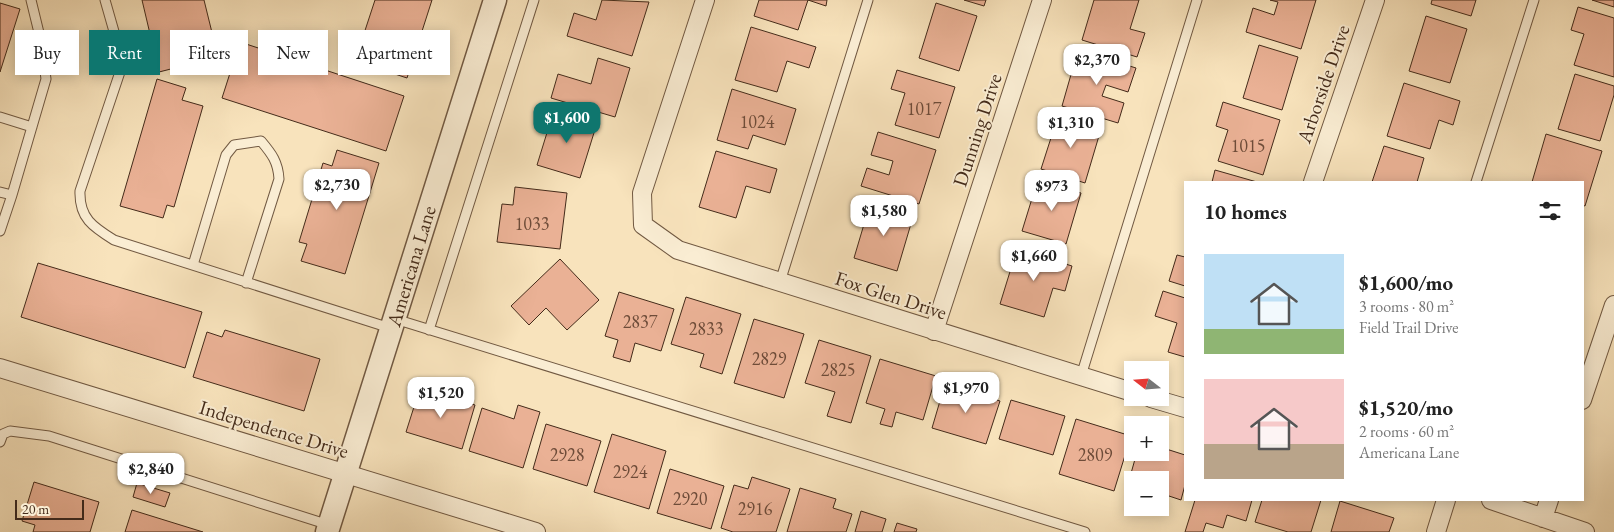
<!DOCTYPE html>
<meta charset="utf-8">
<style>
:root{--surface:#fff;--page:#f2f2f2;--text:#222;--muted:#767676;--accent:#0f766e}
body{margin:0;font-family:"EB Garamond",serif;background:var(--page);color:var(--text);height:100vh;display:flex;flex-direction:column;font-size:19px;white-space:nowrap}
*{box-sizing:border-box;margin:0}
p{font-size:16px;color:var(--muted)}
.icon{flex:none;width:28px;height:28px;fill:none;stroke:currentColor;stroke-width:2;stroke-linecap:round;stroke-linejoin:round}
.map{position:relative;flex:1;overflow:hidden}
.drawer{position:absolute;left:1184px;top:181px;width:400px;height:320px;display:flex;flex-direction:column;background:var(--surface);border-radius:0px;box-shadow:0 2px 12px #0003}
.drawer>*{flex:none}
.banner{position:absolute;left:15px;top:30px;width:475px;height:45px;display:flex;gap:10px}
.needle{width:32px;rotate:287deg}
.buttons{position:absolute;left:1124px;top:361px;display:grid;gap:10px}
.buttons a{display:grid;place-items:center;width:45px;height:45px;border-radius:0px;background:var(--surface);box-shadow:0 2px 12px #0003;font-size:25px}
.scale{position:absolute;left:15px;bottom:12px;width:69px;box-sizing:border-box;padding-left:5px;border:2px solid #442b1a;border-top:0;font-size:14px;line-height:18px;white-space:nowrap;color:#442b1a;-webkit-text-stroke:4px #faedd3;paint-order:stroke}
.price{position:absolute;translate:-50% -42px;padding:0 11px;border-radius:10px;background:#fff;color:#222;font-size:16px;line-height:32px;filter:drop-shadow(0 1px 2px #0008)}
.price::after{content:'';position:absolute;left:50%;top:30px;width:15px;height:11px;margin-left:-8px;background:inherit;clip-path:polygon(0 0,100% 0,50% 100%)}
.price.active{background:var(--accent);color:#fff}
ul{padding:0;list-style:none}
li{display:flex;align-items:center;gap:15px;height:125px;padding:0 20px}
li span{display:grid;place-items:center;flex:none;width:140px;height:100px;border-radius:0px;color:#555}
li>.icon{margin-inline-start:auto}
span .icon{width:60px;height:60px;fill:#fffc;stroke-width:1}
li b{font-size:21px}
h2{display:flex;justify-content:space-between;align-items:center;height:60px;padding:0 20px;font-size:21px}
.chip{padding:0 18px;border-radius:0px;background:var(--surface);box-shadow:0 2px 12px #0003;font-size:18px;line-height:45px}
.chip.active{background:var(--accent);color:#fff}
.map>svg:first-child{display:block}
.building{fill:#eab195;stroke:#442b1a}
.lines{fill:none;stroke-linecap:round;stroke-linejoin:round}
.service-casing{stroke:#715942;stroke-width:11}
.minor-casing{stroke:#715942;stroke-width:20}
.tertiary-casing{stroke:#715942;stroke-width:25}
.service{stroke:#faedd3;stroke-width:9}
.minor{stroke:#faedd3;stroke-width:18}
.tertiary{stroke:#faedd3;stroke-width:22}
.labels{text-anchor:middle;stroke-width:4;stroke-linejoin:round;paint-order:stroke}
.number-label{font-size:18px;fill:#6e4c39}
.street-label{font-size:20px;fill:#442b1a;stroke:#faedd3}
</style>
<div class="map">
<svg width="1614" height="532" viewBox="0 0 1614 532">
<rect width="100%" height="100%" fill="#f8e3bc"/>
<filter id="stains"><feTurbulence type="fractalNoise" baseFrequency=".004" numOctaves="4"/><feColorMatrix values="0 0 0 0 .2 0 0 0 0 .09 0 0 0 0 .02 0 0 0 .5 -.17"/></filter>
<radialGradient id="worn" r=".72"><stop offset=".6" stop-color="#630" stop-opacity="0"/><stop offset="1" stop-color="#630" stop-opacity=".3"/></radialGradient>
<path class="building" d="M142,0H204L218,57L159,72Z
M375,0H432L407,78L355,61Z
M602,0L649,2L632,56L567,36L574,13L596,20Z
M759,0H827L826,6L808,0L798,30L754,16Z
M964,0H986L984,6Z
M1094,0H1139L1130,29L1145,33L1137,57L1082,40Z
M1270,0H1316L1301,49L1246,32L1253,8L1274,15L1278,2Z
M1432,0H1476L1471,16L1431,4Z
M1592,0H1614V7Z
M0,3L20,9L0,72Z
M936,3L977,16L959,71L919,58Z
M1578,7L1614,18V77L1574,65L1584,34L1571,30Z
M1426,16L1467,29L1450,83L1409,71Z
M751,27L816,47L809,68L787,61L777,92L735,80Z
M240,42L404,96L386,151L222,98Z
M1259,45L1298,57L1282,110L1243,98Z
M1078,50L1136,68L1128,92L1106,85L1102,96L1124,103L1118,123L1062,106Z
M598,58L630,68L615,117L551,98L558,74L591,84Z
M897,70L955,87L939,138L895,125L905,93L891,89Z
M1575,74L1614,86V95L1600,141L1558,129Z
M157,79L186,88L182,100L203,106L174,207L167,205L163,218L120,206Z
M1404,83L1460,101L1453,125L1439,120L1430,149L1387,136Z
M732,89L796,109L785,145L753,135L748,149L717,140Z
M1223,102L1280,120L1263,175L1218,161L1228,130L1216,126Z
M554,110L597,123L580,178L537,165Z
M1058,116L1101,129L1085,183L1041,169Z
M878,132L936,150L919,204L861,186L867,168L889,175L893,161L871,155Z
M1546,134L1602,151L1585,206L1582,205V182H1532Z
M1384,146L1424,158L1417,182H1372Z
M337,150L379,163L345,274L301,261L307,244L299,242L323,163L332,166Z
M716,151L777,169L770,193L746,186L736,218L699,207Z
M1215,170L1257,182H1212Z
M1038,179L1081,193L1066,244L1022,231Z
M515,187L567,193L560,249L497,242L502,204L513,205Z
M870,204L913,217L897,271L854,258Z
M1017,249L1072,266L1065,291L1053,288L1044,317L1000,304Z
M1177,255L1185,257V286L1169,281Z
M560,259L599,300L567,330L546,308L529,325L511,306Z
M38,263L202,312L185,368L21,317Z
M1163,291L1185,298V357L1168,352L1177,323L1155,316Z
M619,292L674,309L661,351L635,343L630,362L613,357L618,340L605,336Z
M686,297L741,314L722,374L700,367L704,354L671,344Z
M754,319L804,334L784,398L734,383Z
M225,330L320,359L304,411L193,377L207,332L222,337Z
M819,340L871,356L851,423L827,416L835,392L805,383Z
M880,359L936,376L923,420L896,412L892,427L880,424L885,409L866,403Z
M945,384L1000,401L986,444L932,428Z
M420,388L475,405L462,449L406,432Z
M1011,400L1065,416L1053,455L999,439Z
M518,405L540,412L523,468L469,451L482,408L514,419Z
M1076,419L1131,436L1114,491L1059,474Z
M546,424L601,441L587,486L533,469Z
M612,434L666,451L649,509L594,492Z
M1160,447L1185,455V485L1181,500L1160,493V480H1132V485L1128,484L1137,452H1160Z
M670,469L724,486L711,529L657,513Z
M752,477L790,489L776,532H733L721,528L734,485L748,489Z
M34,482L99,502L90,532H33L35,525L22,521Z
M137,483L170,493L165,507L133,497Z
M800,488L836,499L833,508L852,514L846,532H787Z
M1195,500H1252L1246,521L1227,515L1223,528L1206,523L1203,532H1185Z
M1262,500H1321L1311,532H1288L1255,522Z
M1340,501L1394,518L1389,532H1331Z
M132,510L203,532H125Z
M861,511L886,519L882,532H855Z
M897,523L917,529L916,532H894Z"/>
<g class="lines">
<defs>
<path id="service" d="M105,0L123,63L80,191C79,218 93,227 114,240L390,328
M0,117L32,127
M1476,182L1534,0
M0,192L12,195L0,231
M12,195L46,79L41,41L31,0
M193,265L226,155L234,145L261,141C272,154 278,162 279,179L246,283
M780,282L868,0
M395,319L1085,532
M429,330L534,0
M1081,376L1197,0
M0,442L3,434L10,431L49,436L329,525"/>
<path id="minor" d="M705,0L642,193L643,225L678,250L1132,392
M1313,182L1375,0
M934,331L1042,0
M0,368L536,532
M1151,398L1185,408
M1582,400L1614,305
M1491,500L1585,532
M1543,518L1549,500
M1436,532L1446,500"/>
<path id="tertiary" d="M327,532L495,0"/>
</defs>
<use href="#service" class="service-casing"/>
<use href="#minor" class="minor-casing"/>
<use href="#tertiary" class="tertiary-casing"/>
<use href="#service" class="service"/>
<use href="#minor" class="minor"/>
<use href="#tertiary" class="tertiary"/>
</g>
<g class="labels">
<g class="number-label">
<text x="924" y="115">1017</text>
<text x="757" y="128">1024</text>
<text x="1248" y="152">1015</text>
<text x="532" y="230">1033</text>
<text x="640" y="328">2837</text>
<text x="706" y="335">2833</text>
<text x="769" y="365">2829</text>
<text x="838" y="376">2825</text>
<text x="567" y="461">2928</text>
<text x="1095" y="461">2809</text>
<text x="630" y="478">2924</text>
<text x="690" y="505">2920</text>
<text x="755" y="515">2916</text>
</g>
<g class="street-label">
<text transform="translate(1323 84) rotate(-71)" y="7">Arborside Drive</text>
<text transform="translate(977 130) rotate(-72)" y="7">Dunning Drive</text>
<text transform="translate(411 266) rotate(-73)" y="7">Americana Lane</text>
<text transform="translate(891 295) rotate(18)" y="7">Fox Glen Drive</text>
<text transform="translate(274 429) rotate(17)" y="7">Independence Drive</text>
</g>
</g>
<rect width="100%" height="100%" filter="url(#stains)"/>
<rect width="100%" height="100%" fill="url(#worn)"/>
</svg>
<div class="buttons">
<a><svg class="needle" viewBox="-14 -14 28 28"><path d="M0-13l5 13h-10z" fill="#e53935"/><path d="M0 13l5-13h-10z" fill="#767676"/></svg></a>
<a>+</a>
<a>−</a>
</div>
<div class="scale">20 m</div>
<b class="price" style="left:1097px;top:86px">$2,370</b>
<b class="price active" style="left:567px;top:144px">$1,600</b>
<b class="price" style="left:1071px;top:149px">$1,310</b>
<b class="price" style="left:337px;top:211px">$2,730</b>
<b class="price" style="left:1052px;top:212px">$973</b>
<b class="price" style="left:884px;top:237px">$1,580</b>
<b class="price" style="left:1034px;top:282px">$1,660</b>
<b class="price" style="left:966px;top:414px">$1,970</b>
<b class="price" style="left:441px;top:419px">$1,520</b>
<b class="price" style="left:151px;top:495px">$2,840</b>
<div class="banner">
<a class="chip">Buy</a>
<a class="chip active">Rent</a>
<a class="chip">Filters</a>
<a class="chip">New</a>
<a class="chip">Apartment</a>
</div>
<section class="drawer">
<h2>10 homes<svg class="icon" aria-label="filters" viewBox="0 0 24 24"><path d="M4 7h16M4 17h16"/><circle cx="9" cy="7" r="2"/><circle cx="15" cy="17" r="2"/></svg></h2>
<ul>
<li><span style="background:linear-gradient(#bfe0f5 75%,#8fb573 0)"><svg class="icon" aria-label="home" viewBox="0 0 24 24"><path d="M3 11l9-7 9 7M6 9v11h12V9"/></svg></span><div><b>$1,600/mo</b><p>3 rooms · 80 m²</p><p>Field Trail Drive</p></div></li>
<li><span style="background:linear-gradient(#f6c9c9 65%,#b9a48a 0)"><svg class="icon" aria-label="home" viewBox="0 0 24 24"><path d="M3 11l9-7 9 7M6 9v11h12V9"/></svg></span><div><b>$1,520/mo</b><p>2 rooms · 60 m²</p><p>Americana Lane</p></div></li>
</ul>
</section>
</div>
